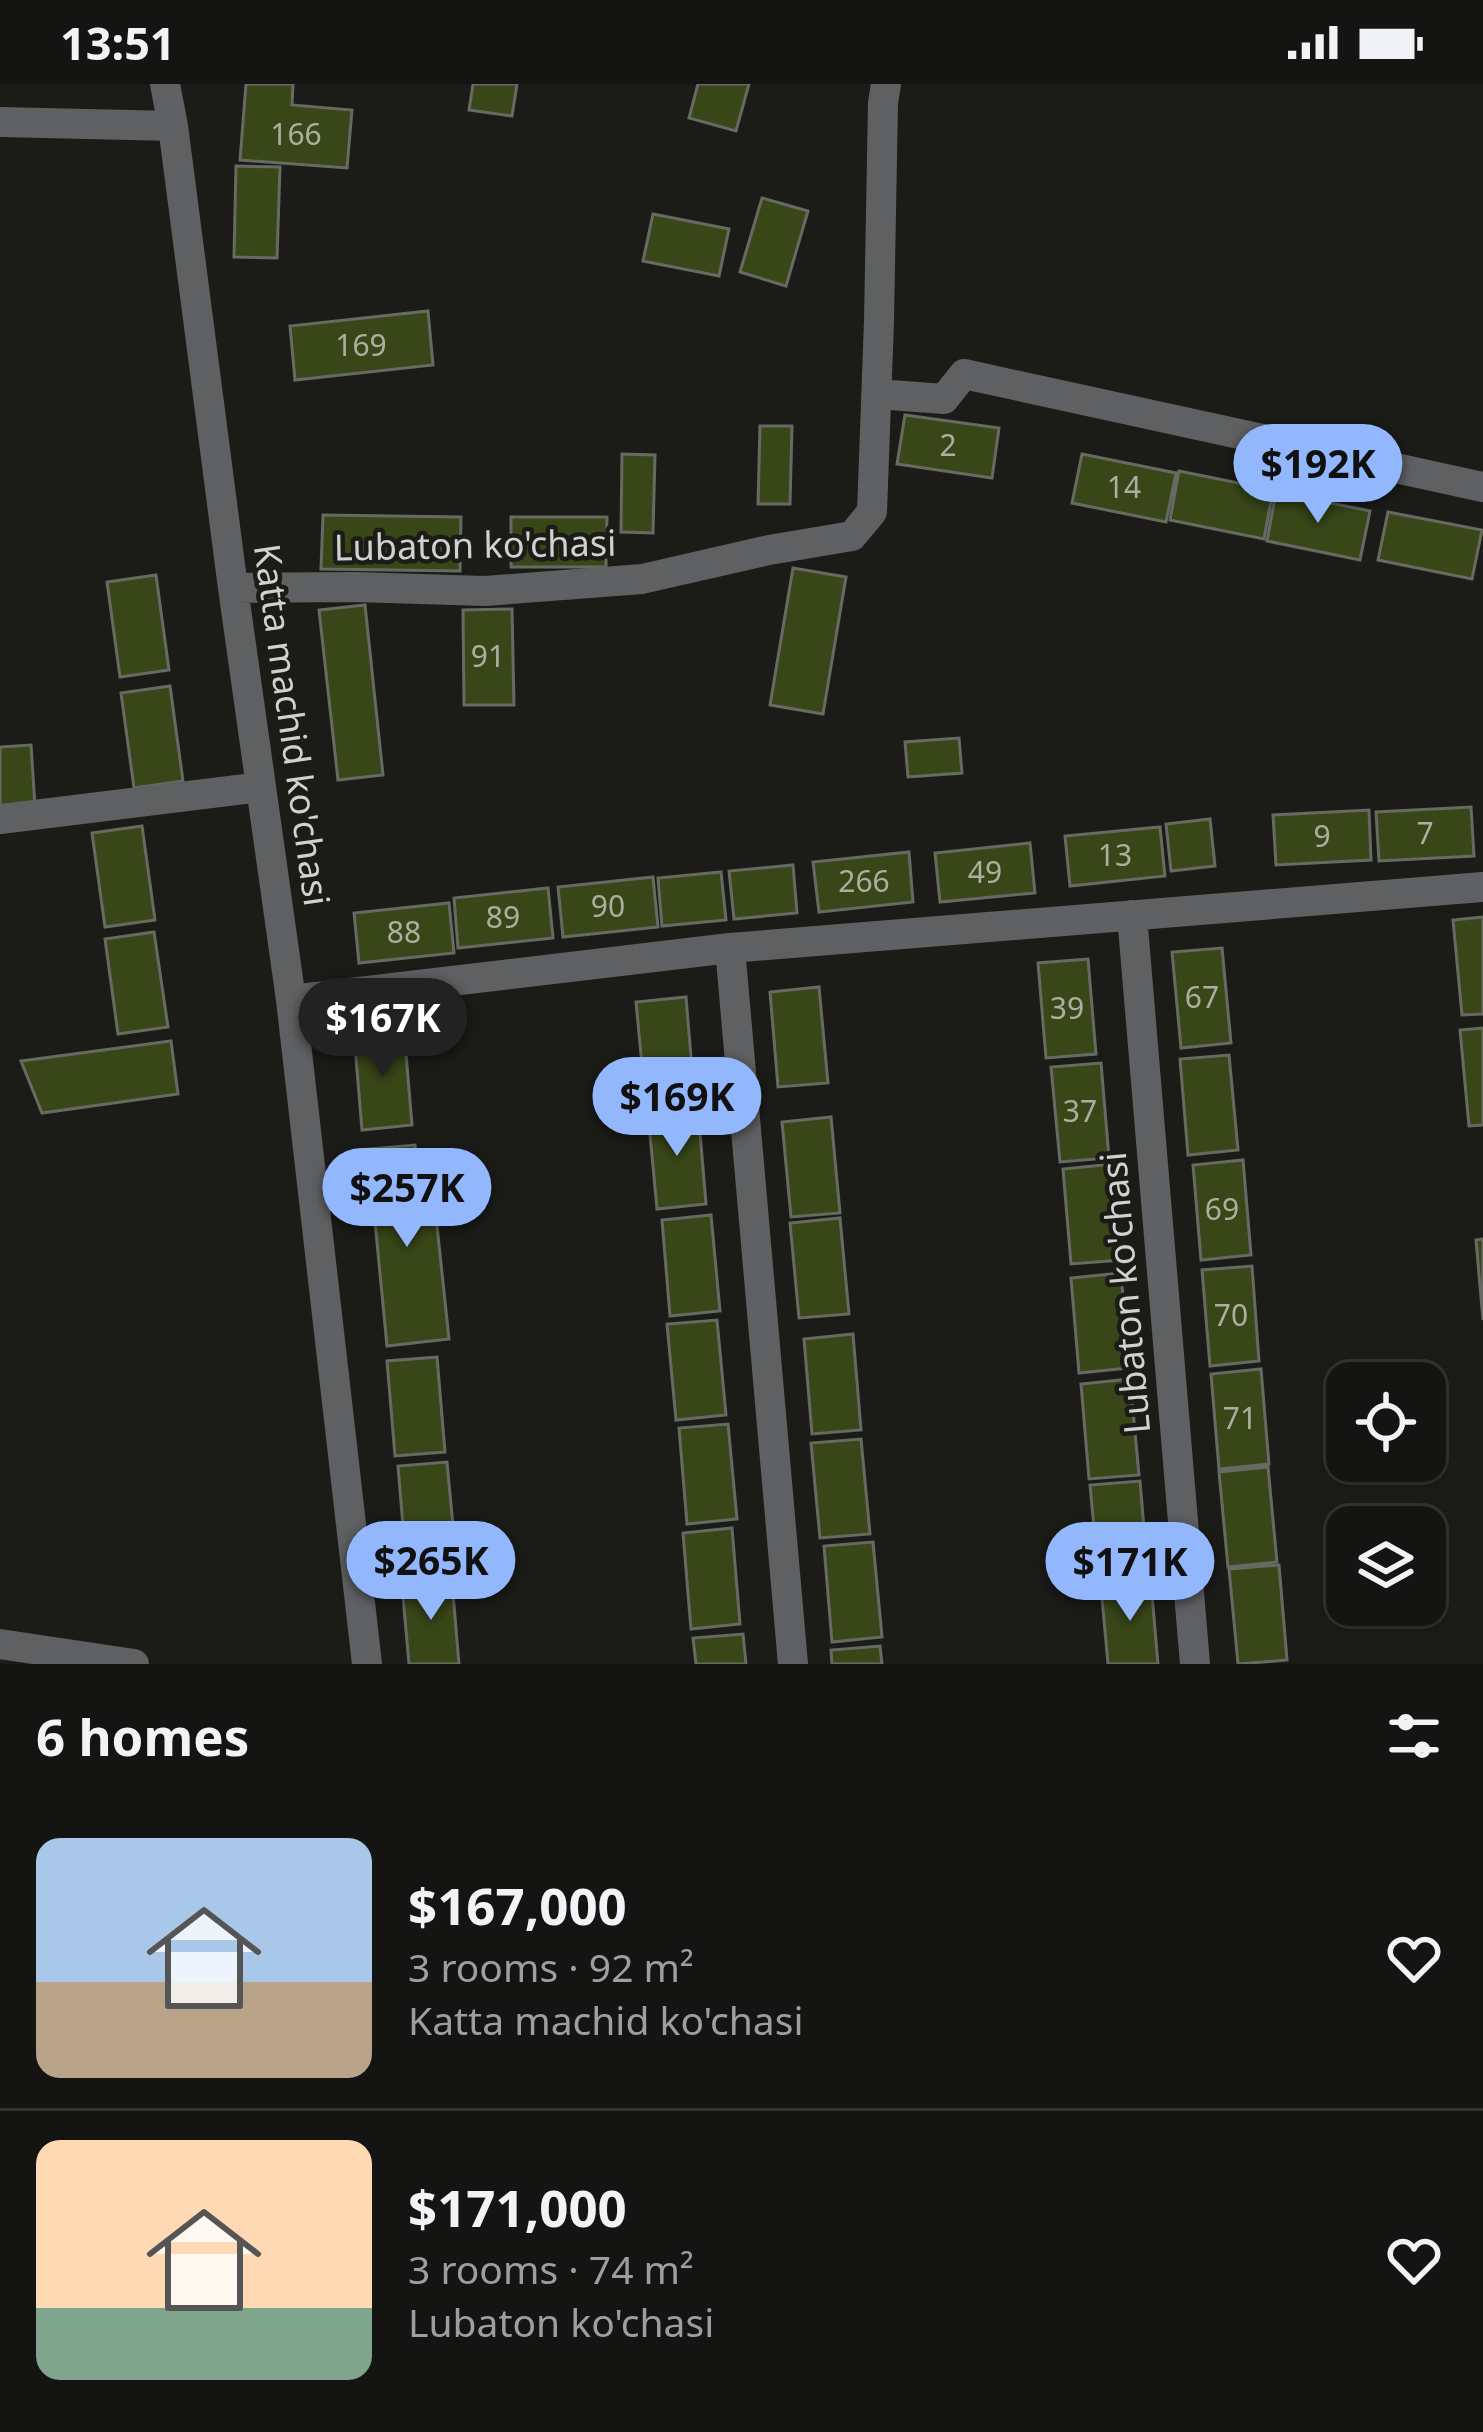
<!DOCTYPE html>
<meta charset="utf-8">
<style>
:root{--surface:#141512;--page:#212220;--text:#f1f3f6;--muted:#9d9f9f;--line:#333432;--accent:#92b7fd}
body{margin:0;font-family:"Noto Sans",sans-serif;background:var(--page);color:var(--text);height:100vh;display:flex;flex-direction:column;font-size:45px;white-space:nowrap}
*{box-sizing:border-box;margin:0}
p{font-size:39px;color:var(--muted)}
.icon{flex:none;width:66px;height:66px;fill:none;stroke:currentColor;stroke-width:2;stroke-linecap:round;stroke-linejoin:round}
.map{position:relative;height:1580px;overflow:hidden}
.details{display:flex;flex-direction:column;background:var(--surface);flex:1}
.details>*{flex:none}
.controls{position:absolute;left:1326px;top:1278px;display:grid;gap:24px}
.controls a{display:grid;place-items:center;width:120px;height:120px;border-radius:24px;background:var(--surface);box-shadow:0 3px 9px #0004,0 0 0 3px var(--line);font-size:60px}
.price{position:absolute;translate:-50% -102px;padding:0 27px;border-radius:42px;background:var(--accent);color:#111;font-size:39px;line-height:78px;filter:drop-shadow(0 3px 6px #0008)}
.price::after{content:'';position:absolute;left:50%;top:72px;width:36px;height:27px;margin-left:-18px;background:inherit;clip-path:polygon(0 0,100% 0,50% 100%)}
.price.selected{background:#222;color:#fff}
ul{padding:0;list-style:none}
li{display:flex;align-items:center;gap:36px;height:300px;padding:0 36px}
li+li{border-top:3px solid var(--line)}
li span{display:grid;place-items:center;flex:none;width:336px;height:240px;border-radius:24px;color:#555}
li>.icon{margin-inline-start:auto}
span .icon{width:144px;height:144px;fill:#fffc;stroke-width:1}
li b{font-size:51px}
h2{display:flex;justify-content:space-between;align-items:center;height:144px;padding:0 36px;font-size:51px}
.status{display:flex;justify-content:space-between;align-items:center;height:84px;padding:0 60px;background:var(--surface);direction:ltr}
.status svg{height:33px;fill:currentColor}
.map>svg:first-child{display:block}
.building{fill:#394718;stroke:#676963;stroke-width:3}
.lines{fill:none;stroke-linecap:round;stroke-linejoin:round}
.minor{stroke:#5f6062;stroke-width:30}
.labels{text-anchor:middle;stroke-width:9;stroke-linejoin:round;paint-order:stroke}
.number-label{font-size:30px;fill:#abafa1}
.street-label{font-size:36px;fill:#d1d2cf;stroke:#1b1c18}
</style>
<div class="status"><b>13:51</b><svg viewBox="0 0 49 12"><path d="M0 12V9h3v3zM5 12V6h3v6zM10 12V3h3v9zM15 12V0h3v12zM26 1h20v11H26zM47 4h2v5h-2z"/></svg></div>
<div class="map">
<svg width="1483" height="1580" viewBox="0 0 1483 1580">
<rect width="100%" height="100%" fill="#1b1c18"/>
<path class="building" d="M246,0H293L292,21L352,26L347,84L240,76Z
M473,0H517L512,32L469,26Z
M698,0H749L736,47L689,34Z
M236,82L280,83L277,174L234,173Z
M762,114L808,127L786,202L740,188Z
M653,130L729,145L719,192L643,177Z
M428,227L433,281L295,296L290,242Z
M905,331L999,344L992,394L897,380Z
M760,342H792L790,420H758Z
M622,370L655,371L653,449L621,448Z
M1082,370L1176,389L1166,438L1072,419Z
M1179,387L1273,406L1264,455L1170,436Z
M1276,408L1370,427L1360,476L1267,457Z
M1388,428L1482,446L1472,495L1378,476Z
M323,431L461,433L460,487L321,485Z
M511,433H607L606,483H511Z
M793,484L846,493L823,630L770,621Z
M156,491L169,586L120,593L107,498Z
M365,521L383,691L338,696L319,526Z
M512,525L514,621H464L463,526Z
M170,602L183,697L134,704L121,609Z
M959,654L962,689L908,693L905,658Z
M31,661L35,722L0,724V663Z
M1471,723L1474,772L1379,777L1376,728Z
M1369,726L1371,776L1276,781L1273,731Z
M1210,735L1215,782L1171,787L1166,740Z
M142,742L155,836L105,843L92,749Z
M1160,743L1165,792L1070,802L1065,752Z
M1030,759L1035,809L940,818L935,769Z
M909,768L913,818L819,828L813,778Z
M793,781L797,829L734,835L729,787Z
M721,788L726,836L662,842L658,794Z
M653,793L658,843L563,853L558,803Z
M548,804L553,854L458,864L454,814Z
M449,819L454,869L359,879L354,829Z
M1483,833V930L1462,931L1453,836Z
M154,848L168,943L118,950L105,855Z
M1222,864L1231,959L1181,964L1172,868Z
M1088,875L1096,970L1046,974L1038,879Z
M819,903L828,999L778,1003L770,908Z
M686,913L694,1009L645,1013L636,918Z
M1483,944V1041L1469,1042L1460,946Z
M404,946L412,1041L362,1046L354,950Z
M171,957L178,1010L42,1029L21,977Z
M1229,971L1238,1066L1188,1071L1180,975Z
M1101,979L1109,1074L1060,1078L1051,983Z
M698,1025L706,1120L657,1125L648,1029Z
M831,1033L840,1129L791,1133L782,1038Z
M415,1061L421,1124L435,1123L449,1255L387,1262L368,1065Z
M1243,1076L1251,1171L1201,1176L1193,1081Z
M1113,1080L1121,1176L1071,1180L1063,1085Z
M711,1131L720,1227L670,1232L662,1136Z
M840,1134L849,1230L799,1234L790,1139Z
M1483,1155V1236L1476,1156Z
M1252,1182L1259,1277L1210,1282L1202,1186Z
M1121,1189L1129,1284L1079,1289L1071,1194Z
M717,1236L726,1331L676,1336L667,1240Z
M853,1250L861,1346L812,1350L804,1255Z
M437,1273L445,1368L395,1372L387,1277Z
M1261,1285L1269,1380L1219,1385L1211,1290Z
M1130,1295L1139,1391L1089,1395L1081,1300Z
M728,1340L737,1435L687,1440L679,1344Z
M861,1355L870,1450L820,1454L811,1359Z
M447,1378L456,1474L406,1478L398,1382Z
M1268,1383L1277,1478L1228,1483L1219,1388Z
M1140,1397L1148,1492L1099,1497L1090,1401Z
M732,1444L740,1540L691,1545L683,1449Z
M873,1458L882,1553L832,1558L824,1462Z
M1279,1481L1287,1576L1238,1580L1229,1485Z
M452,1497L459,1580H409L402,1501Z
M1151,1499L1158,1580H1108L1101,1503Z
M743,1550L746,1580H696L693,1554Z
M880,1562L882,1580H832L831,1566Z"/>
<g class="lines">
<path class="minor" d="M165,0L173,42L233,504L291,916L367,1580
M0,38L173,42
M877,310L944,315L964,290L1483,403
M233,504L355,503L485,507L642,495L769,466L852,452L872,428L879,237L883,19L886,0
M0,735L261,703
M1132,831L1195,1580
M730,864L793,1580
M291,916L730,864L1483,803
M0,1560L134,1580"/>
</g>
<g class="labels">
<g class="number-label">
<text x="296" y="61">166</text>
<text x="361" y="272">169</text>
<text x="948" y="372">2</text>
<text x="1124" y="414">14</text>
<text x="488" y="583">91</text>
<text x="1425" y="760">7</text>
<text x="1322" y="763">9</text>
<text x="1115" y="782">13</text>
<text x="985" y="799">49</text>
<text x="864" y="808">266</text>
<text x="608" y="833">90</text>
<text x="503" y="844">89</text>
<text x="404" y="859">88</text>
<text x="1202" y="924">67</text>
<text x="1067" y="935">39</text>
<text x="1080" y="1038">37</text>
<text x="1222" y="1136">69</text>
<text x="1231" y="1242">70</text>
<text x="1240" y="1345">71</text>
</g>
<g class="street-label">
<text transform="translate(475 461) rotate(-1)" y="13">Lubaton ko'chasi</text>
<text transform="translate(292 641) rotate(82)" y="13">Katta machid ko'chasi</text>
<text transform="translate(1125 1209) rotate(-95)" y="13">Lubaton ko'chasi</text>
</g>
</g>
</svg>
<div class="controls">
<a><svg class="icon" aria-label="locate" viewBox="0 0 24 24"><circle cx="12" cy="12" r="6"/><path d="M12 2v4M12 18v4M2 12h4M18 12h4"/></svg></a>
<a><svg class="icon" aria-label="layers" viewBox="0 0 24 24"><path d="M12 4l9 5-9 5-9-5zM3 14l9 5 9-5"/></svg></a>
</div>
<b class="price" style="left:1318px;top:442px">$192K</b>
<b class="price selected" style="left:383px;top:996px">$167K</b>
<b class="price" style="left:677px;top:1075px">$169K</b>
<b class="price" style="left:407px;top:1166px">$257K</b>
<b class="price" style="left:431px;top:1539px">$265K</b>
<b class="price" style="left:1130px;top:1540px">$171K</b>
</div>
<section class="details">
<h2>6 homes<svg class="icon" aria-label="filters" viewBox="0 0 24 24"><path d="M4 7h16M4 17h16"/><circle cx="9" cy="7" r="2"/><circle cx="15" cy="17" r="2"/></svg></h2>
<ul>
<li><span style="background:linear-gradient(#a9c7e8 60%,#b9a48a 0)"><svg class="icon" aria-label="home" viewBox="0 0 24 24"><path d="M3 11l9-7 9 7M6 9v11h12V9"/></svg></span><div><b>$167,000</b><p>3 rooms · 92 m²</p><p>Katta machid ko'chasi</p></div><svg class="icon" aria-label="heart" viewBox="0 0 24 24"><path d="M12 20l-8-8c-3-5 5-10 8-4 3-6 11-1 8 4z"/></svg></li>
<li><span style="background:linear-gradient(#ffd9b3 70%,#7fa58c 0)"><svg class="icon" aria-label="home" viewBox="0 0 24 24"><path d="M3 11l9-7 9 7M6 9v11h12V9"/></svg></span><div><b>$171,000</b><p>3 rooms · 74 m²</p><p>Lubaton ko'chasi</p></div><svg class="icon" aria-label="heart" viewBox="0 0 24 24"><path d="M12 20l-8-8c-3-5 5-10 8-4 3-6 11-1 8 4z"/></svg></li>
</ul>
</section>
